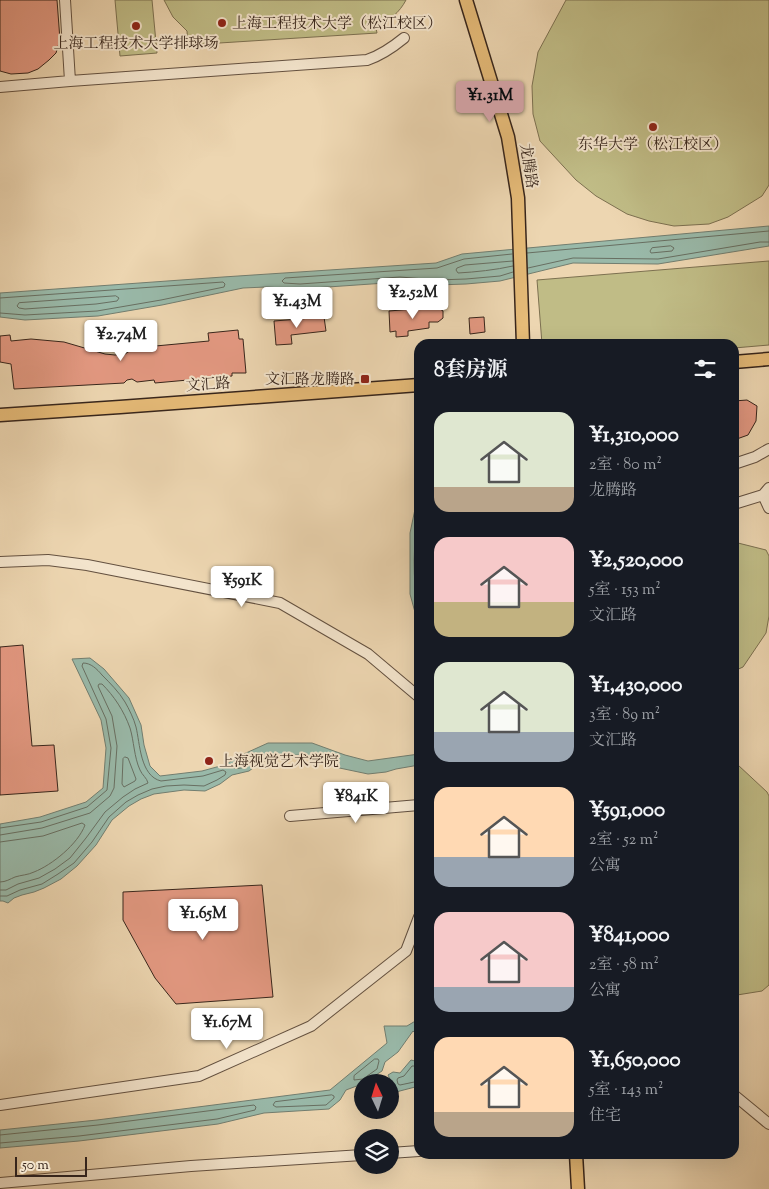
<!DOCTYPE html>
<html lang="zh">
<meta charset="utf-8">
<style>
:root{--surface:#171b24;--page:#20242c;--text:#f1f3f6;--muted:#9ea1a6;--accent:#c59692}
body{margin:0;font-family:"Sorts Mill Goudy","Noto Serif SC",serif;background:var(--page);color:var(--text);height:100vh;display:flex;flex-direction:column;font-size:19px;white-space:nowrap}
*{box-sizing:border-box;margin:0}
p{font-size:16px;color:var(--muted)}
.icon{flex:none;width:28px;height:28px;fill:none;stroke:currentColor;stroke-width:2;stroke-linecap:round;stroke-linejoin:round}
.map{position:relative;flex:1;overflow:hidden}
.sheet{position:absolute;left:414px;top:339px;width:325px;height:820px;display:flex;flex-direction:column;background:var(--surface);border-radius:15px;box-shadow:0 5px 20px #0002}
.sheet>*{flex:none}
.needle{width:32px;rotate:356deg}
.controls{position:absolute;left:354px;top:1074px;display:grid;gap:10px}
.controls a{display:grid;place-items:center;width:45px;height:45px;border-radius:50%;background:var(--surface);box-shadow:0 5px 20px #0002;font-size:25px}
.scale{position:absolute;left:15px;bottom:12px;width:72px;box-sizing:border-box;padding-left:5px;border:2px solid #37251b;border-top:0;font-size:14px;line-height:18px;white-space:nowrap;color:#37251b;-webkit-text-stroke:4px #f3e4cc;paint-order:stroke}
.price{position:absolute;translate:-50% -42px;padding:0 11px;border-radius:5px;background:#fff;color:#222;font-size:16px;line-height:32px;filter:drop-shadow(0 1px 2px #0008)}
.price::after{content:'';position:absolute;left:50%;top:30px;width:15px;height:11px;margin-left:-8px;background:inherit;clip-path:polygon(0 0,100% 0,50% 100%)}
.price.on{background:var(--accent);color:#111}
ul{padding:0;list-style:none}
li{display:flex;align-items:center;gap:15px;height:125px;padding:0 20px}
li span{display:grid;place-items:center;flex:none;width:140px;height:100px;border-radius:15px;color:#555}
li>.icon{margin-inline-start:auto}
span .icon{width:60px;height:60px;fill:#fffc;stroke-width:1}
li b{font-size:21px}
h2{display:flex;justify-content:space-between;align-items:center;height:60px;padding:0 20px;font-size:21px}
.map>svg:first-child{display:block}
.green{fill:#c0bc86;stroke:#7c7050}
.water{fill:#99b9a9;stroke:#727e70}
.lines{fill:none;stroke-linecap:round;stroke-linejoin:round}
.shore{stroke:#686f62;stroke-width:1}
.building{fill:#e49982;stroke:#37251b}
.minor-casing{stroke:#645140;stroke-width:12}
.major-casing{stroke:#37251b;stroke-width:15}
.minor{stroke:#f3e4cc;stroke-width:10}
.major{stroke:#e6bb78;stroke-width:12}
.poi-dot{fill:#8f2418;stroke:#f3e4cc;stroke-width:2}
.labels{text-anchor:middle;stroke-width:4;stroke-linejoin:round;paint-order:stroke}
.poi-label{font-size:15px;fill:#37251b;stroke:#f3e4cc;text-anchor:start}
.street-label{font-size:15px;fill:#37251b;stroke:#f3e4cc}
</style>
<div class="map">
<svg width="769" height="1189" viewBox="0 0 769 1189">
<rect width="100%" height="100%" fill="#edd6b1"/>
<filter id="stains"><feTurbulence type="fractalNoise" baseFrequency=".004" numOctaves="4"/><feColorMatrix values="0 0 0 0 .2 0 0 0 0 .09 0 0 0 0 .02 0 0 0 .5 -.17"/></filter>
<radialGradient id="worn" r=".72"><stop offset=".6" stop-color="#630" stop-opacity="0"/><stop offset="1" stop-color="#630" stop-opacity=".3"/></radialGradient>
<path class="green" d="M115,0H152L157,53L120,56Z
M164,0H406C400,12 388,22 376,28L377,33L188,45L187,31L173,17Z
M566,0H769V185L762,196L728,217L709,224L674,226L649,221L627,214L596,196L576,180L540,141L533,114L532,86L538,52Z
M769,261V345L734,348V344H542L537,280Z
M734,542L766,550L769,556V616L766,633L743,667L734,671Z
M734,764L738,765L767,792L769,796V985L762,991L737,995L734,994Z"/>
<path class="water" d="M769,226V246L658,264L573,263L500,281L466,284L437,285L400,282L299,289L266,287L243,288L162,305L98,316L25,320L0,317V293L223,277L436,263L462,254Z
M419,490V627L410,594V533Z
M90,658L104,669L129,698L141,725L144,745L150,766L160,776L202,771L224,765L246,753L268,743H312L345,755L368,761L419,754V765L396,769L386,772L368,774L330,766L309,756L297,755L274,758L261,762L249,771L232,775L220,784L205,791L184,790L154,794L141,799L129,806L112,820L96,845L77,866L61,879L44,888L34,892L22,895L14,898L8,903L3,901H0V824L40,817L86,802L103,788L106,748L101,720L72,659Z
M419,1013V1037L413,1031L398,1052L385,1062L382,1071L365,1082H362V1084L346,1090L340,1100L329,1109L264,1113L218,1124L79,1141L0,1148V1130L97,1120L330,1090L387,1043L384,1026H407L417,1020Z
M411,1060L419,1062V1086L396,1092L388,1075L393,1072L400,1073Z"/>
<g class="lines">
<path class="shore" d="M671,246L674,248L672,251L651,253L650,251L652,248Z
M527,253L769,231
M512,254L464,259L437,268L285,278L282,281L284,283L300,284L400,277L437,280L466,279L500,276L513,272
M513,261L465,265L457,268L456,270L458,273C476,272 495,270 513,266
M528,268L573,258L658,259L760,242H769
M116,296L119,298L117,301L96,304L25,309L19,308L17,306L19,303Z
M0,298L223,282L225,284L224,287L161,300L97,311L25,315L0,313
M419,515C413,541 412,582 419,608
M254,755H256L257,758C250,764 243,770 234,768L235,764Z
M125,757L128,758L136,779L135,781L124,787L122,784L123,759Z
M0,828L41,822L87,807L107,790L111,748L106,719L82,666L83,663C91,663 97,669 102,675C110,683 119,692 125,702C129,709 134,719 136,727C140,743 140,776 161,781L203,776L223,770L226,772L225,775L217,780L204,786L184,785L166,786L152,789L138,795L126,802L109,817L92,842L74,863L58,874L42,884L20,890L7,896H0
M0,835L42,828L90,813L110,796L114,788L117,746L112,716L98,686L99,684H102C114,696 124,711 130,728C134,741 134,757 140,770C142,775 147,778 148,783L135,789L123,797L105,812L86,838L70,858L55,869L39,878L18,884L6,890H0
M0,842L43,836L82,823L85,825C78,844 52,865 34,872C28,875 21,875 15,877C10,879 6,882 0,882
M375,1059H378L379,1061L377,1069L363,1079L354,1080V1076Z
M419,1066H412L404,1076L398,1078L397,1080L398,1084L400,1085L419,1081
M332,1095L334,1096V1098L326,1105L276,1107L273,1105L275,1102Z
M0,1135L98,1125L254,1105L256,1107L255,1110L217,1119L79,1136L0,1143"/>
</g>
<path class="building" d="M0,0H57L60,40L56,53L49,60L38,69L28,73L11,74L0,71Z
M437,307L443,311V318L438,322H429V328L408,331V336L396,337V331L390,332L389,311Z
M324,317L326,331L291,335L292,344L276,345L274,321Z
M484,317L485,332L470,334L469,318Z
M238,330L239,339H243L246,373H232V376L155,383L154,380L137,382L132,379L127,380L124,383L14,389L11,364L0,362V336L10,335L11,341L31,339L64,342L105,354L115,355L125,354L134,348L209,341L208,333Z
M747,400L757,406L756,421L748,435L734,440V401Z
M23,645L32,746L54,745L58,791L0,795V647Z
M262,885L273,997L176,1004L155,978L123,920V892Z"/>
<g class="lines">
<defs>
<path id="minor" d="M70,81L367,60C382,55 393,47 404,38
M0,87L70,81L65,0
M734,464L755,457L769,449
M763,495L769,508
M734,504L763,495L769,488
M0,562L48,560L87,565L280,603L368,654L419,697
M290,816L419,805
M734,1095L769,1124
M0,1105L199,1076L311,1026L406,951L419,917
M390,1153L419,1151
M0,1183L191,1166L362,1155"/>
<path id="major" d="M466,0L508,137L518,198L523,344
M734,362L769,359
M0,415L120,407L419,385
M576,1154L578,1189"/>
</defs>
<use href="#minor" class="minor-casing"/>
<use href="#major" class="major-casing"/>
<use href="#minor" class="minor"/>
<use href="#major" class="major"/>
</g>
<g class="poi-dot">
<circle cx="222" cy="23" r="5"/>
<circle cx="136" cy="26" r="5"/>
<circle cx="653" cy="127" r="5"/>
<rect x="360" y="374" width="10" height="10" rx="2.5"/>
<circle cx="209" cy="761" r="5"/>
</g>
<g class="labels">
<g class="poi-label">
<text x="232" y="28">上海工程技术大学（松江校区）</text>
<text x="136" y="48" text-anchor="middle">上海工程技术大学排球场</text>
<text x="653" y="149" text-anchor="middle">东华大学（松江校区）</text>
<text x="355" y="384" text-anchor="end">文汇路龙腾路</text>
<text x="219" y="766">上海视觉艺术学院</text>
</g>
<g class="street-label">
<text transform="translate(529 166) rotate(81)" y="5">龙腾路</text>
<text transform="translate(208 384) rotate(-4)" y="5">文汇路</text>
</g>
</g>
<rect width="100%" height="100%" filter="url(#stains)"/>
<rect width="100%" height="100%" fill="url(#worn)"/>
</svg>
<div class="controls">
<a><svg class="needle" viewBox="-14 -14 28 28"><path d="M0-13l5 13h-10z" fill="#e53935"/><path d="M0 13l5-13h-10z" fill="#9ea1a6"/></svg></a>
<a><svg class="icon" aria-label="layers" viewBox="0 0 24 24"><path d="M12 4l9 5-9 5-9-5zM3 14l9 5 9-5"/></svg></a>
</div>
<div class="scale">50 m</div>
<b class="price on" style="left:490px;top:123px">¥1.31M</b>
<b class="price" style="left:413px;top:320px">¥2.52M</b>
<b class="price" style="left:297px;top:329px">¥1.43M</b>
<b class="price" style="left:121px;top:362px">¥2.74M</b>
<b class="price" style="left:242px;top:608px">¥591K</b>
<b class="price" style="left:356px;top:824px">¥841K</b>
<b class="price" style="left:203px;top:941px">¥1.65M</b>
<b class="price" style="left:227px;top:1050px">¥1.67M</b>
<section class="sheet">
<h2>8套房源<svg class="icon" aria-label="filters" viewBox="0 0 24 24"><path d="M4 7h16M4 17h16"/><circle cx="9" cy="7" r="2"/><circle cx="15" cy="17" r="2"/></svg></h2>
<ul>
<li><span style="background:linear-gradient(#dfe7d0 75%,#b9a48a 0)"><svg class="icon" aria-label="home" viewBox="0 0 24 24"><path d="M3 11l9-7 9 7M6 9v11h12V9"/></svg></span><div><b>¥1,310,000</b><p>2室 · 80 m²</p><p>龙腾路</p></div></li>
<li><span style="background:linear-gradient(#f6c9c9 65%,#c2b280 0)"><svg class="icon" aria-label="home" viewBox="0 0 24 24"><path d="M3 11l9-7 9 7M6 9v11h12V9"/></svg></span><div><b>¥2,520,000</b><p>5室 · 153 m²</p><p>文汇路</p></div></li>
<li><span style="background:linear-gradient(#dfe7d0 70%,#9aa5b1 0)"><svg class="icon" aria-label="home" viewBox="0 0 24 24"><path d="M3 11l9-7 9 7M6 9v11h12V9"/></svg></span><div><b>¥1,430,000</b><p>3室 · 89 m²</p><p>文汇路</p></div></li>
<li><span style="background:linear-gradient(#ffd9b3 70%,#9aa5b1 0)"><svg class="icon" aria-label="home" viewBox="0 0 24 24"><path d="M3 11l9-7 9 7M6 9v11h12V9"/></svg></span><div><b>¥591,000</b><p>2室 · 52 m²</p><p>公寓</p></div></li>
<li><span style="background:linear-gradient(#f6c9c9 75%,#9aa5b1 0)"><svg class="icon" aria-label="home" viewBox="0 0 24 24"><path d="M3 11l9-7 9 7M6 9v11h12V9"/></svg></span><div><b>¥841,000</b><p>2室 · 58 m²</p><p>公寓</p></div></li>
<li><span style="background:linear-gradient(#ffd9b3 75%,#b9a48a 0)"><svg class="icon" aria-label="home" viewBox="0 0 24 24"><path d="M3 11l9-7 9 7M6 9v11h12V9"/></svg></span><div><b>¥1,650,000</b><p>5室 · 143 m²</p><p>住宅</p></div></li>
</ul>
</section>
</div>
